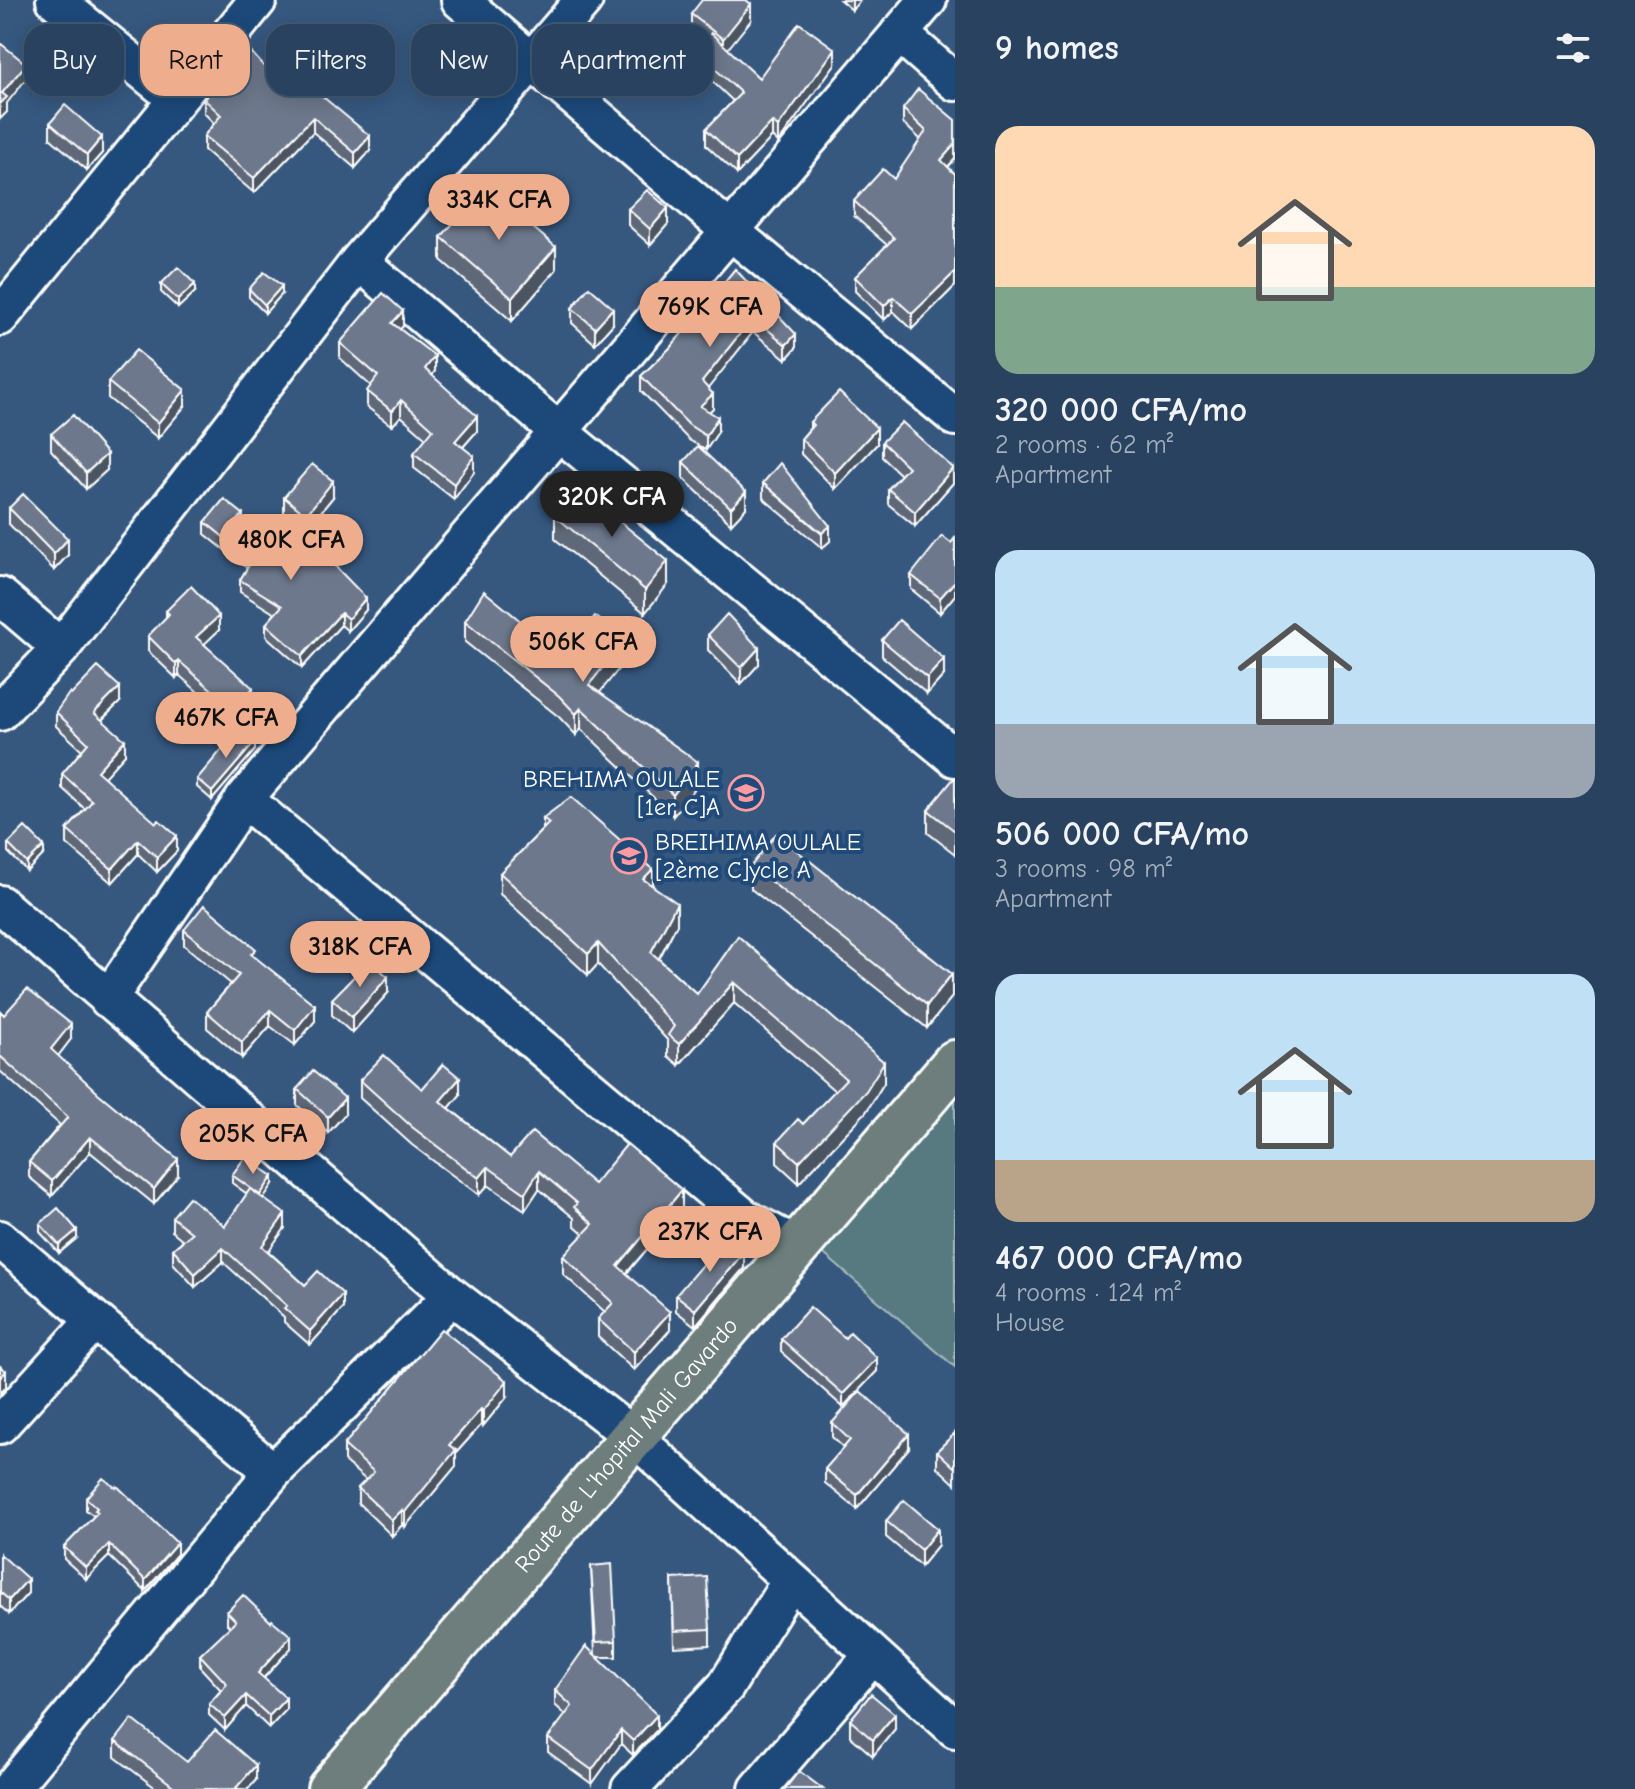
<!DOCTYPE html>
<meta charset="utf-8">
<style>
:root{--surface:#28425f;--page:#344d68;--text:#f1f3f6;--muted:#a5b0bd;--line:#445b74;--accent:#eead8d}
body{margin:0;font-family:"Comic Neue",sans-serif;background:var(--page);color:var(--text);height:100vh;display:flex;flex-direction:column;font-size:30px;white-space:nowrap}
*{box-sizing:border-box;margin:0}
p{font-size:26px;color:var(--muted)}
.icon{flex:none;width:44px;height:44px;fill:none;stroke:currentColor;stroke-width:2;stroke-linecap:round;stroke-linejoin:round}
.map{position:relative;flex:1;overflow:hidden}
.details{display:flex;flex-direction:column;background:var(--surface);width:680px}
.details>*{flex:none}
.banner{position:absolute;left:24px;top:24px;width:760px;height:72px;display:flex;gap:16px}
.price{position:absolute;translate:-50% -68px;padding:0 18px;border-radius:28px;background:var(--accent);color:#111;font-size:26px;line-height:52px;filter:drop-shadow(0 2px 4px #0008)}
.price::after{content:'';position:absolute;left:50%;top:48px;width:24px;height:18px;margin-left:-12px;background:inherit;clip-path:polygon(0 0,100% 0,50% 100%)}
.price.current{background:#222;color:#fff}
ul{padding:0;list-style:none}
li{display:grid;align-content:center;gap:16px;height:424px;padding:0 40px}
li span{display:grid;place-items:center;height:248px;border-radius:24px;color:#555}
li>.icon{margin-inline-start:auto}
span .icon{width:144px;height:144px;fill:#fffc;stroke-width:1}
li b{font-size:34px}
h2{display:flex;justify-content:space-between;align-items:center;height:96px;padding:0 40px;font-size:34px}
.chip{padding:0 28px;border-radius:24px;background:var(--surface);box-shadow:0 4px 20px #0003,0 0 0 2px var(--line);font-size:28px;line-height:72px}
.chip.current{background:var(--accent);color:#111}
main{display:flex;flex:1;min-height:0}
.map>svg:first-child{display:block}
.green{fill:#567a80;stroke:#aabcc0;stroke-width:2}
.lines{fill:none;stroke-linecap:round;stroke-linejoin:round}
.minor-casing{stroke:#fff;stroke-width:42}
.major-casing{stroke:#fff;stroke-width:50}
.minor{stroke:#1f4a7a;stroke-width:36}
.major{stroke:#6d7e7c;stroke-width:44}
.wall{fill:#5e6778;stroke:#fff;stroke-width:2}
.shaded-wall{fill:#4c5462;stroke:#fff;stroke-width:2}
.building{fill:#6d788c;stroke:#fff;stroke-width:2}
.labels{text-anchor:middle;stroke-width:8;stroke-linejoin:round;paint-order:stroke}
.poi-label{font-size:24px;fill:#fff;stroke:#1f4a7a;text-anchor:end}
.street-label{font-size:24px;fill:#fff;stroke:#1f4a7a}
</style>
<main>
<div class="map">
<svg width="955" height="1789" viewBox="0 0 955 1789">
<rect width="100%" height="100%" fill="#36587f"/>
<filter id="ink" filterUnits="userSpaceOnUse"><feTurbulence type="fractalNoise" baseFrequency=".0125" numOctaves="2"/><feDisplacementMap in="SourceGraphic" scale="16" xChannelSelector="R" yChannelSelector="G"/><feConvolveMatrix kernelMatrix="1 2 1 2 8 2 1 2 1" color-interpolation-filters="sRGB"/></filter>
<g filter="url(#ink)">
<path class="green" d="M955,1092V1367L818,1249Z"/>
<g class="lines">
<defs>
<path id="minor" d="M55,0L176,98
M460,0L729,230L955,417
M899,33L955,82
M359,261L558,431L955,758
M0,317L258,0
M0,596L61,648
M0,712L61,648L359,261L584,0
M244,799L745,1218L797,1246
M0,904L452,1296L634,1437L955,1729
M108,999L244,799L928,0
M0,1239L273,1472
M0,1425L95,1320
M10,1789L273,1472L452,1296
M630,1789L726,1686L791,1580
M758,1789L873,1655"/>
<g id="major">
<path id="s1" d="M330,1789L955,1063"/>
</g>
</defs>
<use href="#minor" class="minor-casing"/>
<use href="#major" class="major-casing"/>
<use href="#minor" class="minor"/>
<use href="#major" class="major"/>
</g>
<path class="wall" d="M840,0H860L852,10Z
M691,14L751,20L727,49L759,78L835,64L778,143L772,137L737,174L706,145V129L733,101L697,67V52L705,41L691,30Z
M276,80L370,151L355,168L313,132L254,193L204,150V136L214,123L204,113V99Z
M903,109L955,120V159L948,167L955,174V286L912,329L893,311L884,320L855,291V277L887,245L854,216V201L894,179L921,140L903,123Z
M50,123L102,153L87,170L50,138Z
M628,209L668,224L650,245L628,225Z
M441,237L556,270L512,321L441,260Z
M735,269L796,348L786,359L753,332L708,388L713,408L709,412L718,432L706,450L689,440L641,391V376L670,348Z
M161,284L195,292L178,308L161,292Z
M249,289L282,294L265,313L249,297Z
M572,308L613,324L595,344L572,323Z
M403,326L400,329L435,371L432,376L477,431L463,447L474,472L454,499L414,468V453L426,438L401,416L392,426L367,407V391L371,386L340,358V343Z
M108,382L185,406L158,438L108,398Z
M810,422L877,444L835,489L801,454V439L810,428Z
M51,434L107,470L86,489L51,450Z
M882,442L953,483L915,526L888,504V489L901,475L882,457Z
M683,462L746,508L731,524L683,478Z
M763,483L830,541L822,548L763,498Z
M284,497H333L306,530L284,513Z
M9,508L68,555L54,570L9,524Z
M555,516L668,584L645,613L555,539Z
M205,522L243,526L241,528L366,610L348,631L341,625L302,668L266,636V624L275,614L240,592V580L247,568L205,534Z
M955,538V595L940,613L911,589V575L951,543Z
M166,611L219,630L204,644L253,702L234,724L179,675L176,678L148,651V636L166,618Z
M465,621L562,655L625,661L599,692L698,784L673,816L581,729L576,735L559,717L465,642Z
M708,635L759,664L741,684L708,650Z
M882,640L944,675L927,694L882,656Z
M72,694L120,702L102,720L125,754L104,777L177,851L157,872L138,854L112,883L67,844V830L85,809L62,788V774L82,750L56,726V712Z
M255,750L212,800L197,787V779Z
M955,779V854L928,833V810Z
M543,818L653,886L677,924L659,959L697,994L738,936L884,1083L866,1112L799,1183L777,1163V1142L803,1124L835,1091L734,1003L679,1065L668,1056V1041L598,964L588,975L500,894V873L543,829Z
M8,844L44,854L27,871L8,852Z
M751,866L952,997L927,1028L751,889Z
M184,930L256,958L315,1021L295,1045L270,1026L242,1058L207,1028V1012L231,984L184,945Z
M388,993L352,1033L332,1015V999Z
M0,1011L4,1015L71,1039L58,1056L178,1175L154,1204L90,1152L52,1196L29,1177V1162L60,1125L0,1071Z
M360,1080L460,1095L449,1108L510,1157L594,1184L682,1208L627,1273L670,1330L634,1370L598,1337V1319L605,1312L563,1274V1256L584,1234L574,1225V1218L539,1189L525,1210L488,1185L479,1195L412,1145L360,1098Z
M297,1089L345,1114L328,1133L297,1105Z
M232,1175L273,1184L263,1198L285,1228L268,1251L305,1285L343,1308L310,1345L284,1322V1317L223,1262L195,1287L173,1263V1249L183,1240L172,1231V1217L225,1226L247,1194L232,1183Z
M40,1224L77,1238L59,1253L40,1232Z
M744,1268L695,1326L676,1311V1295Z
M845,1338L877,1371L843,1407L781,1352V1339Z
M507,1397L483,1426L481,1425L456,1453V1466L405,1527L402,1525L392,1536L358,1503V1488L366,1480L344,1461V1445Z
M832,1423L909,1448L857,1509L825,1483V1469L844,1448L832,1437Z
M955,1433V1484L937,1467V1451Z
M86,1498L177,1554L145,1591L109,1556L86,1579L64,1559V1547L94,1516L86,1510Z
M886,1521L938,1545L921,1566L886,1537Z
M0,1554L28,1593L9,1614L0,1606Z
M591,1566L616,1641V1657H598L657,1730L633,1755L621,1744L592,1784L548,1752V1738L566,1715L555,1705V1690L595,1655Z
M672,1579L710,1629V1645L674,1647Z
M227,1612L291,1648L264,1678L286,1710L269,1728L246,1706L225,1730L209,1715V1704L221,1690L200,1667V1655L230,1627L227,1624Z
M850,1720L895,1729L873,1756L850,1736Z
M115,1741L187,1762L256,1780L248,1789H157L115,1757Z"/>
<path class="shaded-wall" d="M852,0H860L852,10Z
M751,4V20L723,55V39Z
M835,49V64L778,143V127Z
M26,64V79L7,103V112L0,119V104L2,93Z
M313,117V132L254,193V178Z
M772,122V137L737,174V159Z
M370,136V151L355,168V153Z
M102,137V153L87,170V155Z
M955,144V159L941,174V160Z
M668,208V224L650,245V229Z
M556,247V270L512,321V298Z
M955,272V286L912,329V314Z
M195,284V292L178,308V300Z
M282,286V294L265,313V305Z
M893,297V311L884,320V306Z
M613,308V324L595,344V328Z
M403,311V326L392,339V323Z
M753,317V332L702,396V382Z
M796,334V348L786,359V345Z
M435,356V371L425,385V369Z
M185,390V406L158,438V423Z
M713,394V408L700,421V406Z
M401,400V416L392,426V411Z
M477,416V431L455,456V441Z
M718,417V432L706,450V436Z
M877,428V444L835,489V473Z
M107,454V470L86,489V473Z
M474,456V472L454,499V484Z
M953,468V483L915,526V512Z
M333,481V497L306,530V515Z
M746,492V508L731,524V508Z
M243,514V526L235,536V524Z
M830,526V541L822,548V533Z
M68,539V555L54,570V554Z
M668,561V584L645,613V590Z
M955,581V595L940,613V598Z
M366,598V610L348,631V619Z
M341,613V625L302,668V656Z
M219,616V630L196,652V637Z
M625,639V661L589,706V685Z
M759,648V664L741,684V668Z
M944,659V675L927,694V678Z
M179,661V675L176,678V664Z
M120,687V702L94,727V713Z
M253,688V702L234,724V709Z
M581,708V729L576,735V714Z
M125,740V754L97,785V771Z
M255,742V750L212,800V792Z
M698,762V784L673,816V795Z
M177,836V851L157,872V857Z
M138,840V854L112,883V869Z
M44,846V854L27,871V863Z
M653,869V890L643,879Z
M677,903V924L651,973V952Z
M598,943V964L588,975V954Z
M952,974V997L927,1028V1005Z
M388,977V993L352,1033V1017Z
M734,982V1003L679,1065V1044Z
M315,1005V1021L295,1045V1030Z
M270,1010V1026L242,1058V1042Z
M71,1024V1039L51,1065V1049Z
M884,1062V1083L866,1112L799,1183V1162Z
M460,1078V1095L440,1119V1101Z
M345,1098V1114L328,1133V1117Z
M90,1137V1152L52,1196V1181Z
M178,1159V1175L154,1204V1189Z
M488,1167V1185L479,1195V1178Z
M539,1171V1189L525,1210V1193Z
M273,1176V1184L260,1203V1195Z
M682,1190V1208L618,1283V1266Z
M285,1214V1228L262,1260V1246Z
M77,1230V1238L59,1253V1245Z
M223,1248V1262L195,1287V1274Z
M744,1252V1268L695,1326V1310Z
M343,1294V1308L310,1345V1331Z
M670,1312V1330L634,1370V1352Z
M877,1358V1371L843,1407V1394Z
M6,1371V1387L0,1394V1378Z
M507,1381V1397L483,1426V1411Z
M481,1409V1425L456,1453V1466L405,1527V1512L449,1445Z
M909,1434V1448L857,1509V1495Z
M402,1510V1525L392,1536V1520Z
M938,1529V1545L921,1566V1550Z
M177,1543V1554L145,1591V1580Z
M109,1544V1556L86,1579V1568Z
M28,1579V1593L9,1614V1600Z
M291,1636V1648L258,1684V1673Z
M246,1695V1706L225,1730V1718Z
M286,1698V1710L269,1728V1716Z
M895,1714V1729L873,1756V1740Z
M657,1715V1730L633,1755V1741Z
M621,1730V1744L592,1784V1770Z
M256,1765V1780L248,1789H235Z"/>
<path class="building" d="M702,0H746L751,4L723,39L691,14Z
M799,23L835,49L778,127L772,122L737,159L706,129L741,93L697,52L711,33L759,78Z
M0,43L26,64L2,93L7,97L0,104Z
M251,52L276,80L287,67L370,136L355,153L313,117L254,178L204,136L221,115L204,99Z
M918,89L955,120V144L941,160L955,174V272L912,314L893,297L884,306L855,277L894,238L854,201L883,169L894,179L926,131L903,109Z
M65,105L102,137L87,155L50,123Z
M485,187L556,247L512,298L441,237Z
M647,190L668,208L650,229L628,209Z
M178,267L195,284L178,300L161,284Z
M735,269L796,334L786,345L753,317L702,382L713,394L700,406L718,417L706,436L689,425L641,376L670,348Z
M264,272L282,286L265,305L249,289Z
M589,287L613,308L595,328L572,308Z
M383,293L403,311L392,323L435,356L425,369L477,416L455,441L474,456L454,484L414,453L433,429L401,400L392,411L367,391L378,376L340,343Z
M136,350L185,390L158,423L108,382Z
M839,392L877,428L835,473L801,439L813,425L810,422Z
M73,415L107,454L86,473L51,434Z
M902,422L953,468L915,512L888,489L908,467L882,442Z
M698,446L746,492L731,508L683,462Z
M780,463L830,526L822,533L763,483Z
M312,464L333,481L306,515L284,497Z
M579,488L668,561L645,590L555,516Z
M23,494L68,539L54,554L9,508Z
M224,499L243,514L235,524L285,556L307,537L366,598L348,619L341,613L302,656L266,624L282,606L240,580L252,560L205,522Z
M942,536L951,543L955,538V581L940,598L911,575Z
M191,586L219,616L196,637L253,688L234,709L179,661L176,664L148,636L169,614L166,611Z
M484,591L562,655L595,616L625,639L589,685L698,762L673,795L581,708L576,714L559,696L465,621Z
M727,614L759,648L741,668L708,635Z
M899,620L944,659L927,678L882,640Z
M98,667L120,687L94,713L125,740L97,771L156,823L159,820L177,836L157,857L138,840L112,869L67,830L92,801L62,774L88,743L56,712L70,692L72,694Z
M240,728L255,742L212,792L197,779Z
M954,778L955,779V831L928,810Z
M571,797L653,869L643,879L677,903L651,952L697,994L738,936L884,1062L866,1091L799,1162L777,1142L798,1119L803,1124L846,1079L734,982L679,1044L668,1035L674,1026L598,943L588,954L500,873L549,823L543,818Z
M25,827L44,846L27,863L8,844Z
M776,834L952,974L927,1005L751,866Z
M204,905L256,949L251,954L315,1005L295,1030L270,1010L242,1042L207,1012L239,975L184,930Z
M370,960L388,977L352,1017L332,999Z
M27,989L71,1024L51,1049L98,1093L178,1159L154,1189L90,1137L52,1181L29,1162L68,1117L0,1056V1011L4,1015Z
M384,1055L422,1089L443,1064L460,1078L440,1101L510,1157L532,1132L594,1184L627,1144L682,1190L618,1266L670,1312L634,1352L598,1319L613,1303L563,1256L593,1224L574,1207L577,1203L539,1171L525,1193L488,1167L479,1178L412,1127L360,1080Z
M313,1071L345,1098L328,1117L297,1089Z
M245,1157L273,1176L260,1195L232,1175Z
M250,1189L285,1214L262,1246L305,1285L318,1271L343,1294L310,1331L284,1308L287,1306L223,1248L195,1274L173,1249L192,1233L172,1217L189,1197L225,1226Z
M58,1208L77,1230L59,1245L40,1224Z
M726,1237L744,1252L695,1310L676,1295Z
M810,1307L845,1338L850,1332L877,1358L843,1394L781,1339Z
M441,1329L507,1381L483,1411L481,1409L449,1445L456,1450L405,1512L402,1510L392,1520L358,1488L374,1472L344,1445Z
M0,1366L6,1371L0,1378Z
M860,1391L909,1434L857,1495L825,1469L850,1440L832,1423Z
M955,1433V1468L937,1451Z
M103,1478L116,1488L117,1486L177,1543L145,1580L109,1544L86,1568L64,1547L98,1512L95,1510L97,1508L86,1498Z
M904,1500L938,1529L921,1550L886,1521Z
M0,1554L28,1579L9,1600L0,1592Z
M612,1564L616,1641L596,1642L591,1566Z
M707,1577L710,1629L674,1631L672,1579Z
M243,1595L271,1622L272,1620L291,1636L258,1673L286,1698L269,1716L246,1695L225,1718L209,1704L227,1684L200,1655L236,1621L227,1612Z
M586,1646L657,1715L633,1741L621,1730L592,1770L548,1738L572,1706L555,1690Z
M871,1694L895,1714L873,1740L850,1720Z
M132,1719L187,1762L215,1730L256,1765L235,1789H177L115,1741Z
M799,1771L823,1789H785Z"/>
</g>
<defs>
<symbol id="school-ring" viewBox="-11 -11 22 22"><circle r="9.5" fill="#1f4a7a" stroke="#ff9aa2" stroke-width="1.5"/><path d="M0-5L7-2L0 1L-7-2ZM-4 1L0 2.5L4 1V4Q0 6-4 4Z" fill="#ff9aa2"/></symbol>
</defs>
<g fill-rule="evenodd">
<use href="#school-ring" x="726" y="773" width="40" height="40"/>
<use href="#school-ring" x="609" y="836" width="40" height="40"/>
</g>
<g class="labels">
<g class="poi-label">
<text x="720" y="787">BREHIMA OULALE<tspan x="720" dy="28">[1er C]A</tspan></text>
<text x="655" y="850" text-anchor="start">BREIHIMA OULALE<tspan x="655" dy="28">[2ème C]ycle A</tspan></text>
</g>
<g class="street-label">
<text dy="8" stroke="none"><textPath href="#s1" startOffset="454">Route de L'hopital Mali Gavardo</textPath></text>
</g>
</g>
</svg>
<b class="price" style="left:499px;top:242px">334K CFA</b>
<b class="price" style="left:710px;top:349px">769K CFA</b>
<b class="price current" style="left:612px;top:539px">320K CFA</b>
<b class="price" style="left:291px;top:582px">480K CFA</b>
<b class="price" style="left:583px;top:684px">506K CFA</b>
<b class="price" style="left:226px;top:760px">467K CFA</b>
<b class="price" style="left:360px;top:989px">318K CFA</b>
<b class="price" style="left:253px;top:1176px">205K CFA</b>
<b class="price" style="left:710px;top:1274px">237K CFA</b>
<div class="banner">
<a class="chip">Buy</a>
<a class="chip current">Rent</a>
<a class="chip">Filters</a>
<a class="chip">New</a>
<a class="chip">Apartment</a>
</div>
</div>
<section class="details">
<h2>9 homes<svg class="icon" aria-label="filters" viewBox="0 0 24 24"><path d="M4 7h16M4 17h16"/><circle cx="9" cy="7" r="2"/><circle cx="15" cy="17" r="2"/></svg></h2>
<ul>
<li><span style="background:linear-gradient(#ffd9b3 65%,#7fa58c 0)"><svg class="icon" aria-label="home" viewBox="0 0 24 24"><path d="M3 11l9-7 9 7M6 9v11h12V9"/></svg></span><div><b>320 000 CFA/mo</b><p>2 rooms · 62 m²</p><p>Apartment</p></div></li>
<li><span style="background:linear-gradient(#bfe0f5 70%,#9aa5b1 0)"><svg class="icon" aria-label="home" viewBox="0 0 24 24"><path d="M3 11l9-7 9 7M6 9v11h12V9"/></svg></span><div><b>506 000 CFA/mo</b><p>3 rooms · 98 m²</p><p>Apartment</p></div></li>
<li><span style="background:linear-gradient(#bfe0f5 75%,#b9a48a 0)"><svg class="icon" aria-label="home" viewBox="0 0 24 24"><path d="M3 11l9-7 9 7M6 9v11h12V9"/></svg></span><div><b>467 000 CFA/mo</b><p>4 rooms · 124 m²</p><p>House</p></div></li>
</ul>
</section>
</main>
